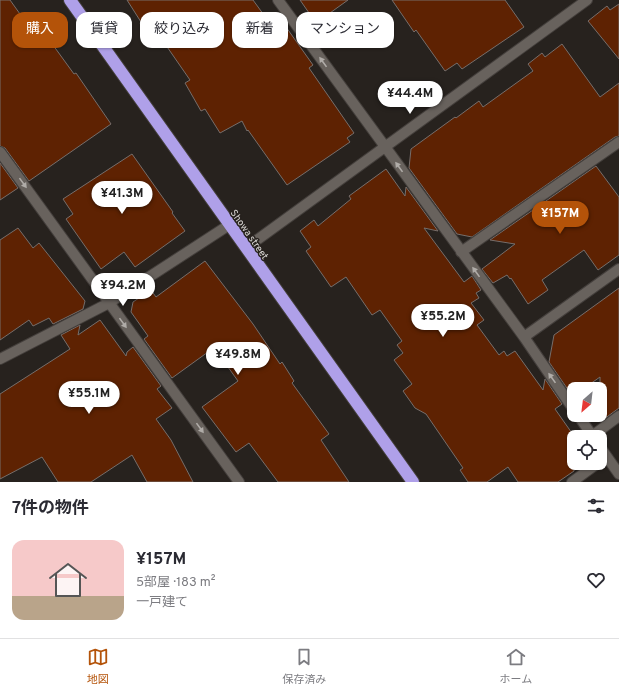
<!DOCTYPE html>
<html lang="ja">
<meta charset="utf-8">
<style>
:root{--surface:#fff;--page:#f7f7f7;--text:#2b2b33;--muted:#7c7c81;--line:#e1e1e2;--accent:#b45309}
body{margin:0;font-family:Overpass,"Noto Sans JP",sans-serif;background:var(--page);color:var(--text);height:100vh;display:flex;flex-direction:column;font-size:15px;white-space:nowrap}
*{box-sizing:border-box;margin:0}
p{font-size:13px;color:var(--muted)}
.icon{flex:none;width:22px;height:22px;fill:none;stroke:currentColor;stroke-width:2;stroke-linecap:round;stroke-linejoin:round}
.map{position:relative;height:482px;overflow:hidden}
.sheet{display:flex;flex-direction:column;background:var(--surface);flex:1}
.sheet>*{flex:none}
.banner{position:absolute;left:12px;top:12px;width:400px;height:36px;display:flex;gap:8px}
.needle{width:26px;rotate:208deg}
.tools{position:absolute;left:567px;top:382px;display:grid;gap:8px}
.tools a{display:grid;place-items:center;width:40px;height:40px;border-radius:8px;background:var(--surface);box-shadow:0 1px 3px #0004;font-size:20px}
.price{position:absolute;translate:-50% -34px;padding:0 9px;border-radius:14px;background:#fff;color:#222;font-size:13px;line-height:26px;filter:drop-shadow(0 1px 2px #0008)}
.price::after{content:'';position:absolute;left:50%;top:24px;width:12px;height:9px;margin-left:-6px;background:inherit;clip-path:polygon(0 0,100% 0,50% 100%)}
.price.current{background:var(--accent);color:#fff}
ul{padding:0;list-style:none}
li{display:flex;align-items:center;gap:12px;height:100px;padding:0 12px}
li+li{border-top:1px solid var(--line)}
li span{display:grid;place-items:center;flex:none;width:112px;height:80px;border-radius:12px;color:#555}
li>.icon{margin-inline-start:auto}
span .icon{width:48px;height:48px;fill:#fffc;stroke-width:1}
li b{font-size:17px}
h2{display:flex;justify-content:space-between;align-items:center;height:48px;padding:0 12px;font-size:17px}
.tag{padding:0 14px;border-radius:12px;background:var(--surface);box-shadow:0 1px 3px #0004;font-size:14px;line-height:36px}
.tag.current{background:var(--accent);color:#fff}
.tabs{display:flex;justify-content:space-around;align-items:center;height:56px;border-top:1px solid var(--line);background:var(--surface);font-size:11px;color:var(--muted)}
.tabs a{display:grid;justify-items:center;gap:2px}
.tabs .current{color:var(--accent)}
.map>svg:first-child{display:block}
.building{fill:#5e2202;stroke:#766e6b}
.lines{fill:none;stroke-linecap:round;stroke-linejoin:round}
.street-casing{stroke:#443f3c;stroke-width:12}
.highway-casing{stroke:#443f3c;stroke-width:14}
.street{stroke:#68625d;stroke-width:10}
.highway{stroke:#afa0e9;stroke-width:12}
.oneway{fill:#b0aca8}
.labels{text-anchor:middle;stroke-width:3;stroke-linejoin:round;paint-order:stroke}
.street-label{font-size:10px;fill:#d7d4d1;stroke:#27221e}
</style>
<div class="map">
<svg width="619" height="482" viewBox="0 0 619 482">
<rect width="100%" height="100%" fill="#27221e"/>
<path class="building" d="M0,0H10L30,28L37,23L74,74L76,73L111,124L29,181L5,148L0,146Z
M127,0H253L277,33L286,27L313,65L309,68L354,133L347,138L350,142L287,185L248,130L247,131L242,121L220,133L205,109L201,111L185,83L190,80L163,41L156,46L140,23L141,22Z
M300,0H348L316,23Z
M392,0H505L524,27L462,69L457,63L445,71L416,30L414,32Z
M619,4V59L588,21L607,6L610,10Z
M562,44L600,97L619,83V136L615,137L472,237L457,234L409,168L411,149L455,117L456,118L479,101L483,107L533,71L528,64L542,53L545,57Z
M132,154L173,212L172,213L185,231L135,267L124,252L101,269L66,219L73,214L63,199Z
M0,163L18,188L0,200Z
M596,166L619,197V255L598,270L584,250L542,280L548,290L528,304L511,278L510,279L507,275L493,283L482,269L515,244L490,240Z
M386,169L405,196L406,187L438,231L424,228L464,282L472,276L481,290L476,293L479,298L471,303L484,320L477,325L499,355L504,351L507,356L515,351L543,390L545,379L562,404L555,409L574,436V471L558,482H518L508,467L487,482H468L460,470L463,468L426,414L415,408L403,391L412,384L394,360L403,353L397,345L402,341L380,310L372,315L346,277L331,287L306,251L311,247L300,231L314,220L318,226L351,199L349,196Z
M18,228L33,248L39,243L85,301L83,309L53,324L49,318L33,326L29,320L0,340V240Z
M205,261L253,324L280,364L282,362L294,381L292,383L329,434L321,440L349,482H278L249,443L236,452L202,407L238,381L215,349L209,353L208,352L172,378L144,339L148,336L131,312L133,302L151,290L156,297Z
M619,288V408L600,422V377L583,389H574V396L573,397L549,362L554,335Z
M100,320L126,356L127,352L133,347L161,386L157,389L172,408L156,419L171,440L193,482H147L132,455L91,482H58L42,457L0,479V394L70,349L61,335L80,325L78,335Z"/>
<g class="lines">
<defs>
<path id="street" d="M278,0L524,337L574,410
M0,152L239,482
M246,248L587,0
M461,252L619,142
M524,337L619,269
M0,359L109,303L229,225
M578,415L593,437
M592,436L619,416
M600,447L619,474
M572,482L598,463"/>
<path id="highway" d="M70,0L413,482"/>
</defs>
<use href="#street" class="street-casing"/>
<use href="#highway" class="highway-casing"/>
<use href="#street" class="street"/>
<use href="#highway" class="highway"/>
</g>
<defs><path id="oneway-solid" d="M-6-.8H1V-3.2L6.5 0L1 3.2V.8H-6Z"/></defs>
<g class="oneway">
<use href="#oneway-solid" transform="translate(323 62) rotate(-126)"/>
<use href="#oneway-solid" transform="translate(399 167) rotate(-126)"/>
<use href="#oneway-solid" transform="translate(23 183) rotate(54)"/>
<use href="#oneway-solid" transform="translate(476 272) rotate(-126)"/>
<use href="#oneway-solid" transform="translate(123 323) rotate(54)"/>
<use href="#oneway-solid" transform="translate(552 378) rotate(-125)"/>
<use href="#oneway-solid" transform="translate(200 428) rotate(54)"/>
</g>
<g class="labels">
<g class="street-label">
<text transform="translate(250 234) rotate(55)" y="4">Showa street</text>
</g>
</g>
</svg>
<div class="tools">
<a><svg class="needle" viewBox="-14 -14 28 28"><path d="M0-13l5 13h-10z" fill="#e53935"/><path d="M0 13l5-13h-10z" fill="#7c7c81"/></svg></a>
<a><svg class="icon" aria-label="locate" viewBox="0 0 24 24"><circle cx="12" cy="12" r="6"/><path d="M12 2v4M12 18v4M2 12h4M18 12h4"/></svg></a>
</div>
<b class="price" style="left:410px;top:115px">¥44.4M</b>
<b class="price" style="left:122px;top:215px">¥41.3M</b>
<b class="price current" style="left:560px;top:235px">¥157M</b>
<b class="price" style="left:123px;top:307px">¥94.2M</b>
<b class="price" style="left:443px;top:338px">¥55.2M</b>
<b class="price" style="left:238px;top:376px">¥49.8M</b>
<b class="price" style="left:89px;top:415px">¥55.1M</b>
<div class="banner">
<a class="tag current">購入</a>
<a class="tag">賃貸</a>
<a class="tag">絞り込み</a>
<a class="tag">新着</a>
<a class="tag">マンション</a>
</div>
</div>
<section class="sheet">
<h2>7件の物件<svg class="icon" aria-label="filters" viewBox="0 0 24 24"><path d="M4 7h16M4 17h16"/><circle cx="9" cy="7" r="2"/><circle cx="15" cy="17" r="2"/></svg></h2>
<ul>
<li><span style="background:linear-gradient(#f6c9c9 70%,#b9a48a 0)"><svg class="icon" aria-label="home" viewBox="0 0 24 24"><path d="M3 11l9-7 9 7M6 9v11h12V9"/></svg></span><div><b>¥157M</b><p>5部屋 · 183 m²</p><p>一戸建て</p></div><svg class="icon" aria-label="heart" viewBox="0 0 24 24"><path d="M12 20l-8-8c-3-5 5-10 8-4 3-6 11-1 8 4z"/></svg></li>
</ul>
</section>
<nav class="tabs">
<a class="current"><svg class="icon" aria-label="map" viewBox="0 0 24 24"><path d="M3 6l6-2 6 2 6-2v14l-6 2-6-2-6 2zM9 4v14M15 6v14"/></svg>地図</a>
<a><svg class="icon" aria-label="saved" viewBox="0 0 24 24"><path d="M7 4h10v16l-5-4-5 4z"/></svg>保存済み</a>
<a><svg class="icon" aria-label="home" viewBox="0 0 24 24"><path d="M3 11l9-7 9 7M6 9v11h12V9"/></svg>ホーム</a>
</nav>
